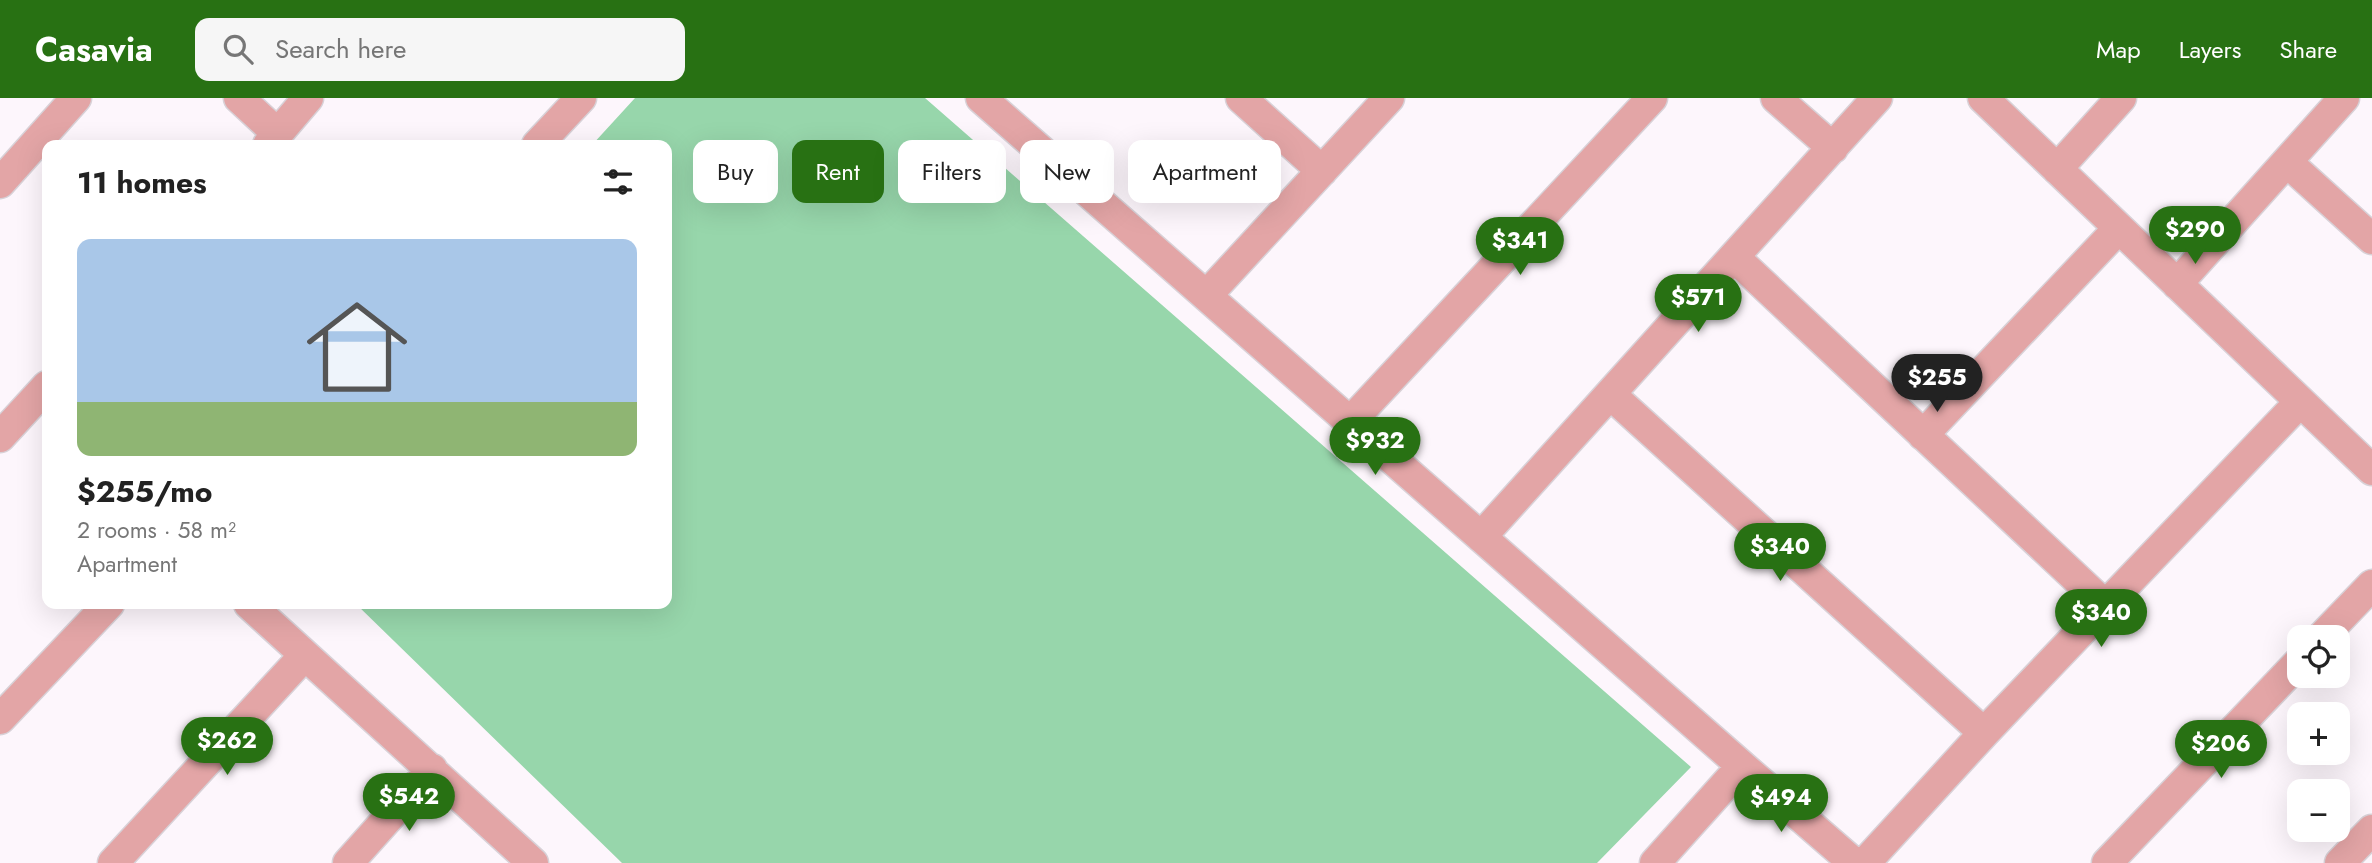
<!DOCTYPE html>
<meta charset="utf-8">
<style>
:root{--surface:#fff;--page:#f6f6f6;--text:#222;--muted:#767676;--line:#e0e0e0;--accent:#287113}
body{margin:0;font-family:Jost,sans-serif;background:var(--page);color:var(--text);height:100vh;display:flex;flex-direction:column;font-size:26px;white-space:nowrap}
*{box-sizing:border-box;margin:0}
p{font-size:23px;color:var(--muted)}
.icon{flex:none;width:38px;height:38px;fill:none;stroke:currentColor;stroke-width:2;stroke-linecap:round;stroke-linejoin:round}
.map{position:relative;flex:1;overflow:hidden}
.side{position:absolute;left:42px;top:42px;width:630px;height:469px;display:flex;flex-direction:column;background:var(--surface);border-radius:14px;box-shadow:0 7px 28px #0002}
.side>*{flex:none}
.banner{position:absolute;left:693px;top:42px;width:665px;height:63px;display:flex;gap:14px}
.buttons{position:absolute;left:2287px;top:527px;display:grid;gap:14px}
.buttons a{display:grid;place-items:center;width:63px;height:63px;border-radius:14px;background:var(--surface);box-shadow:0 7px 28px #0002;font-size:35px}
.price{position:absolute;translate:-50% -60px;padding:0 16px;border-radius:24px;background:var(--accent);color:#fff;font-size:23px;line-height:46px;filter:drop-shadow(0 2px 4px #0008)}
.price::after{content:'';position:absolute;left:50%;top:42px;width:21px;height:16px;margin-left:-10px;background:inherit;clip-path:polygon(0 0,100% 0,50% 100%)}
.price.on{background:#222;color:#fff}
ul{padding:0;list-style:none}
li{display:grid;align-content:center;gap:14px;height:371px;padding:0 35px}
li+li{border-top:2px solid var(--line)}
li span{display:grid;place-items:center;height:217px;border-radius:14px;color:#555}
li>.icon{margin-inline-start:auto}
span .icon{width:126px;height:126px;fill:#fffc;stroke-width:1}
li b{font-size:30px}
h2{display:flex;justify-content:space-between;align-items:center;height:84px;padding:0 35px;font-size:30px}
.tag{padding:0 24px;border-radius:14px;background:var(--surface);box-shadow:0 7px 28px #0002;font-size:24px;line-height:63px}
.tag.on{background:var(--accent);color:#fff}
header{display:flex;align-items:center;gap:42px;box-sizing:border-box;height:98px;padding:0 35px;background:var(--accent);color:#fff}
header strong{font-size:33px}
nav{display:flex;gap:38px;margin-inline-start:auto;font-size:24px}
.search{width:490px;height:63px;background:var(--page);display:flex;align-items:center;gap:18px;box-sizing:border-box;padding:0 24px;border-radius:14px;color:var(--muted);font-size:26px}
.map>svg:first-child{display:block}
.green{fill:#97d6ab}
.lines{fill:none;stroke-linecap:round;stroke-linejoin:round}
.minor-casing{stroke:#d8d1d7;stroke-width:33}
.minor{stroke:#e3a5a6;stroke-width:30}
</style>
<header>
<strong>Casavia</strong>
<div class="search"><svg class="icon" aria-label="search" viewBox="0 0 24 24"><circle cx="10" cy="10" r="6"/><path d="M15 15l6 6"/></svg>Search here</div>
<nav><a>Map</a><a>Layers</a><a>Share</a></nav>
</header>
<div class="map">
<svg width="2372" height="765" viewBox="0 0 2372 765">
<rect width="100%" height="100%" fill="#fdf6fc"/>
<path class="green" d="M635,0H925L1691,669L1597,765H622L356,506H667V47H592Z"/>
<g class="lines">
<defs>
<path id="minor" d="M239,0L278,36
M981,0L1742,668L1655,765
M1241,0L1322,73
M1776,0L1833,50
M1983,0L2372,372
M268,47L308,0
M537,47L581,0
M2287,64L2372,141
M2057,71L2121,0
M0,85L76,0
M1734,159L2107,509
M2177,186L2344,0
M1207,197L1389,0
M1610,296L1984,635
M1351,323L1652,0
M1923,337L2119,130
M0,339L47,288
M1481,439L1877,0
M249,506L533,765
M2322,539L2372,487
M0,621L109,506
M1742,668L1854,765
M113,765L304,558
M348,765L432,671
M1865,765L1984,635L2300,304
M2107,765L2300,563
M2340,765L2372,732"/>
</defs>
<use href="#minor" class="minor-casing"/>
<use href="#minor" class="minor"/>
</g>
</svg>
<div class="buttons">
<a><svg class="icon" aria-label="locate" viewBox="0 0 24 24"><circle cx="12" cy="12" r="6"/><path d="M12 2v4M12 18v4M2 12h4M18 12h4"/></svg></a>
<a>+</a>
<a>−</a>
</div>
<b class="price" style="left:2195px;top:168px">$290</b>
<b class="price" style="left:1520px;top:179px">$341</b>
<b class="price" style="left:1698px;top:236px">$571</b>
<b class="price on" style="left:1937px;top:316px">$255</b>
<b class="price" style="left:1375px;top:379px">$932</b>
<b class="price" style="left:1780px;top:485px">$340</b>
<b class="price" style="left:2101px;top:551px">$340</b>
<b class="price" style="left:227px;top:679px">$262</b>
<b class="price" style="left:2221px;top:682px">$206</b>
<b class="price" style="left:409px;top:735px">$542</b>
<b class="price" style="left:1781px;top:736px">$494</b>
<div class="banner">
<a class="tag">Buy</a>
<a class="tag on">Rent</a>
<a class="tag">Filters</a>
<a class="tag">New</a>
<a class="tag">Apartment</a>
</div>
<section class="side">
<h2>11 homes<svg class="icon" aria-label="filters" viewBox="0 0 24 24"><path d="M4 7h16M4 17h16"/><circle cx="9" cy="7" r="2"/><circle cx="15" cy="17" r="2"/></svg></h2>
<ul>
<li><span style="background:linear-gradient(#a9c7e8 75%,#8fb573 0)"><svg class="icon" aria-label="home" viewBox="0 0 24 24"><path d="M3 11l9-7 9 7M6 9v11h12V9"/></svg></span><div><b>$255/mo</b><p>2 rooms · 58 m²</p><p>Apartment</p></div></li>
</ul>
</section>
</div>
